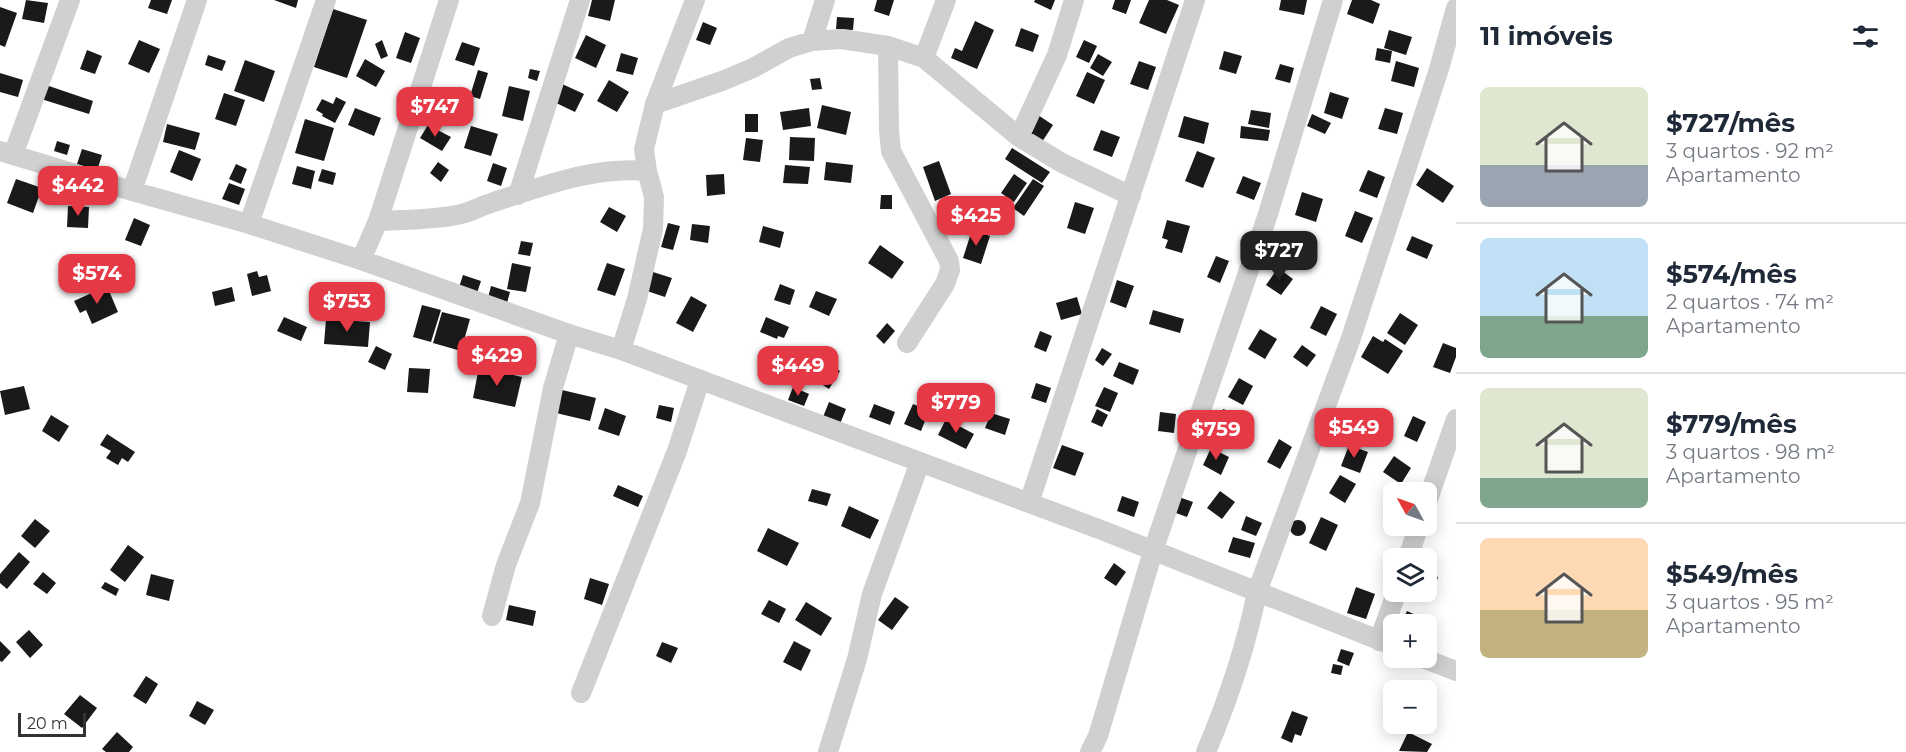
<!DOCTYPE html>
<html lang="pt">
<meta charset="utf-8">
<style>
:root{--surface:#fff;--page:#f6f6f7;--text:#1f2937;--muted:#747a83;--line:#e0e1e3;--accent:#e63946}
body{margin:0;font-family:Montserrat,sans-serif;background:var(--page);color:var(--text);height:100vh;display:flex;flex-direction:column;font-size:22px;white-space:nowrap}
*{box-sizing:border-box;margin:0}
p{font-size:20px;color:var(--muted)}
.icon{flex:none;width:33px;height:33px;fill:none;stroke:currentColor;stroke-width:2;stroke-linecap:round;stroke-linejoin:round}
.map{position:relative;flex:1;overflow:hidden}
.drawer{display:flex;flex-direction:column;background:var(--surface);width:450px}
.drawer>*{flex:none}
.needle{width:39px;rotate:310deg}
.buttons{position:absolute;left:1383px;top:482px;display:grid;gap:12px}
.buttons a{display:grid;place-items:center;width:54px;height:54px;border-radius:9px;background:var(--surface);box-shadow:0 3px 15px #0003;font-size:30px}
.scale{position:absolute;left:18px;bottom:15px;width:68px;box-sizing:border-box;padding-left:6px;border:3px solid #333;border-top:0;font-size:16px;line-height:21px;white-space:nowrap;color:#333;-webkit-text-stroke:4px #fff;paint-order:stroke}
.price{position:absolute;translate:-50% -51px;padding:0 14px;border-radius:12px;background:var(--accent);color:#fff;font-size:20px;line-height:39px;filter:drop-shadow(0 2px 3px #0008)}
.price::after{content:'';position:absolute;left:50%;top:36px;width:18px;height:14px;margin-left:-9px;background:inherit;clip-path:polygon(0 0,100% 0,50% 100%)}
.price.selected{background:#222;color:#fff}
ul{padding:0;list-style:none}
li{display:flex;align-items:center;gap:18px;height:150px;padding:0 24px}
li+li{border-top:2px solid var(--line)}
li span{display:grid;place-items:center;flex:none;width:168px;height:120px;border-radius:9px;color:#555}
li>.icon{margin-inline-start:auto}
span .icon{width:72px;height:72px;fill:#fffc;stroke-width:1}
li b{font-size:26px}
h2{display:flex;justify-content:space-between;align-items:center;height:72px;padding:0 24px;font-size:26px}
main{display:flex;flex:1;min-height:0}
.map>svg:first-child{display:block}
.building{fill:#1a1a1a}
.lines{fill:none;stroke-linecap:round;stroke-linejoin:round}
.minor{stroke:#d0d0d0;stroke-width:20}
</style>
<main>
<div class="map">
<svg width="1456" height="752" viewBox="0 0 1456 752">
<rect width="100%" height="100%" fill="#fff"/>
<path class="building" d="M26,0L48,3L44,23L22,19Z
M151,0H172L167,14L148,8Z
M274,0H298L296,8Z
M592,0H615L610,21L588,16Z
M877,0H894L889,16L874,11Z
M1035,0H1055L1051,10L1034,2Z
M1115,0H1131L1126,14L1112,9Z
M1149,0H1167L1179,5L1166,34L1139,23Z
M1281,0H1307L1304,15L1279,10Z
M1352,0H1371L1380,4L1373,24L1347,14Z
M0,7L17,13L5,47L0,45Z
M333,9L367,20L347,78L314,67Z
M837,17L854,18L853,30L836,29Z
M975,21L994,30L977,69L951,58L955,48L962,51Z
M703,22L717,28L710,45L696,40Z
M1021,28L1039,35L1033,52L1015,46Z
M1389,30L1412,37L1406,55L1384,48Z
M405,32L420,38L411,63L396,58Z
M586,35L606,45L596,68L575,58Z
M139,40L160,49L149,73L128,64Z
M382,40L388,56L381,59L375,44Z
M1084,40L1097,46L1089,63L1076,57Z
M462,42L480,48L474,66L455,60Z
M1377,48L1392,51L1390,63L1375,60Z
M87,50L102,56L95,74L80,69Z
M1224,51L1242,56L1236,74L1219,69Z
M621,53L638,58L633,75L616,71Z
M1098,54L1112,62L1103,76L1090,68Z
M208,55L226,61L222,71L205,65Z
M365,59L385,71L376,87L356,76Z
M245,60L275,71L264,102L234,91Z
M1139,61L1156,67L1148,90L1130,84Z
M1396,61L1419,68L1414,87L1391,81Z
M1280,64L1294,68L1290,83L1275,79Z
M530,69L540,71L537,81L528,78Z
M478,70L488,73L480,99L470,96Z
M1087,72L1105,80L1094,104L1076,96Z
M0,73L23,80L18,97L0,92Z
M820,78L822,89L812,90L810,79Z
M609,80L629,92L617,112L597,101Z
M560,83L584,94L575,112L552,101Z
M46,85L93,101L89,114L41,99Z
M509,86L530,91L523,121L502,116Z
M1330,92L1349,98L1342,119L1324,113Z
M224,93L245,100L236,126L215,119Z
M336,97L346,102L335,123L322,116L323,114L316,110L322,99L333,104Z
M822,105L851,112L846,135L817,128Z
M355,108L381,118L374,136L348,125Z
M809,108L811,126L783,130L780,112Z
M1385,108L1403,113L1397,134L1378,129Z
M1251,110L1271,113L1269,128L1248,124Z
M745,114H758V132H745Z
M1312,114L1331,123L1325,134L1307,126Z
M1038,115L1053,125L1042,142L1026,132Z
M1184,116L1209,123L1204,144L1178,137Z
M305,119L334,128L324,161L295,153Z
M167,124L200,133L195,150L163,142Z
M428,125L451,137L442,151L420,138Z
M471,126L498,134L491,156L464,148Z
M1241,126L1270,130L1268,141L1240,138Z
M1101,130L1120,137L1112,157L1093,150Z
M790,137L815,138L814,161L789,160Z
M746,138L763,140L760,162L743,160Z
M57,141L70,145L67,155L54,151Z
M1012,148L1050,172L1042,183L1005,159Z
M82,149L102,155L97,171L77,164Z
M179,150L201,159L192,181L170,172Z
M1197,151L1215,158L1203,188L1185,181Z
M939,161L951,194L935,201L923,167Z
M438,162L449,170L441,182L430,173Z
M826,162L853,165L851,183L824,180Z
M493,163L507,168L501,186L487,181Z
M236,164L247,169L241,184L229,179Z
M785,165L810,167L808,184L783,183Z
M297,166L315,171L311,189L292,184Z
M1427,168L1454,186L1443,203L1416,185Z
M322,169L336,173L333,185L318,181Z
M1368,170L1385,177L1377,198L1359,191Z
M724,174L725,194L707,196L706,175Z
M1014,174L1027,183L1014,202L1001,193Z
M1243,176L1261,183L1254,200L1236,193Z
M16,179L42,188L33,213L7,203Z
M1033,179L1044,186L1024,216L1013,208Z
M229,183L245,189L239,205L222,199Z
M1302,192L1323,199L1316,222L1295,215Z
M881,195H892V209H880Z
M1075,202L1094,208L1085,234L1067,228Z
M68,206L89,207L88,228L67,227Z
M609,207L626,216L617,232L600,222Z
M1355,211L1373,218L1362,243L1345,236Z
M134,218L150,225L141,246L125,240Z
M1167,220L1190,226L1182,253L1165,248L1168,240L1162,238Z
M668,223L680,226L673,250L661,247Z
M692,224L710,226L708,243L690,240Z
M763,226L784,232L780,248L759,242Z
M972,230L990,236L981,264L963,258Z
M1412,236L1433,245L1427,259L1406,250Z
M521,241L533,243L530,256L518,254Z
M880,245L904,262L892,279L868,263Z
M1216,256L1229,261L1220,283L1207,277Z
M512,263L531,267L526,292L507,289Z
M607,263L625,269L615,296L597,290Z
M1278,268L1293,279L1281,295L1266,285Z
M257,271L259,277L267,275L271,291L252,296L247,274Z
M653,272L672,278L665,297L647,291Z
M463,275L481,281L477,293L459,287Z
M1117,280L1134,286L1126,308L1110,302Z
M780,284L795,290L790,305L774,300Z
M107,286L118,312L92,324L86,310L80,313L74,301Z
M491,286L510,292L507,303L488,298Z
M232,287L235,301L215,306L212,292Z
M816,291L837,299L829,316L809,307Z
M691,296L707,305L693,332L676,323Z
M1077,297L1082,314L1061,320L1056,303Z
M422,305L441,310L431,342L413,337Z
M1321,306L1337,314L1326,336L1310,328Z
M1153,310L1184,319L1180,333L1149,324Z
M442,312L470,319L461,351L433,343Z
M1400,313L1418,325L1405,345L1387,333Z
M284,317L307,327L301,341L277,331Z
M766,317L789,327L784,338L778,336L777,339L760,332Z
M326,319L370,322L368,347L324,344Z
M887,323L895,331L884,344L876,336Z
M1260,329L1277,339L1265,359L1248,349Z
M1040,331L1052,336L1046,352L1034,347Z
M1373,336L1383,342L1385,339L1403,351L1388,374L1361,357Z
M1443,343L1456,348V357L1450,373L1433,367Z
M1302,345L1316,355L1307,367L1293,357Z
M376,346L392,354L385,370L368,362Z
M1102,348L1112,354L1103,366L1095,360Z
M826,362L840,371L829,389L815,380Z
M1119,362L1139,370L1133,385L1113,376Z
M479,367L522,377L515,407L473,398Z
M409,368L430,369L428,393L407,392Z
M1239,378L1253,386L1243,405L1228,397Z
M1036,383L1051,388L1046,403L1031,398Z
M24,386L30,409L5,415L0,391Z
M793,387L809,394L804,406L788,400Z
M1104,387L1118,393L1110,412L1095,406Z
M562,390L596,398L590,421L556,413Z
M829,402L846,409L840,424L823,417Z
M874,404L895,412L890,425L869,417Z
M913,404L929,411L921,431L904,424Z
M659,405L674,408L671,422L656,418Z
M605,408L626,416L619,436L598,429Z
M1097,409L1108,415L1102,427L1091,422Z
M1223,409L1235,413L1231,424L1219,420Z
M1160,412L1176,414L1174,433L1158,431Z
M991,413L1010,419L1005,435L985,428Z
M51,415L69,426L59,442L42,431Z
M1413,416L1426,422L1417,442L1404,436Z
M946,419L974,434L966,449L938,435Z
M1214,422L1228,426L1224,442L1209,437Z
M107,434L135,452L128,462L122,458L118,465L106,458L111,451L100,445Z
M1279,439L1292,447L1280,469L1267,462Z
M1062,445L1084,453L1075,476L1053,468Z
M1349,445L1368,452L1360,473L1341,466Z
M1211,448L1229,457L1221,475L1203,465Z
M1394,456L1411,468L1401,484L1383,472Z
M1340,475L1356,484L1345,503L1329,493Z
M618,485L643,496L638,507L613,496Z
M812,489L831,494L827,506L808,501Z
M1220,491L1235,502L1222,519L1207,508Z
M1122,496L1139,502L1134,517L1117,511Z
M1179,497L1193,502L1187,517L1173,512Z
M849,506L879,520L870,539L841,526Z
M1246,516L1262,523L1256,536L1241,530Z
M1321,517L1338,525L1326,551L1309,543Z
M35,519L50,531L35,548L21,536Z
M1290 528a8 8 0 1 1 16 0a8 8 0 1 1-16 0Z
M768,528L799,543L787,566L757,551Z
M1233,537L1255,543L1250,558L1228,552Z
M128,545L144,557L125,582L110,570Z
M19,552L30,562L7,589L0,583V574Z
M1114,563L1126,572L1116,586L1104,578Z
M43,572L56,583L47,594L33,584Z
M1426,573L1438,577L1432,595L1426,592Z
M151,574L174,580L169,601L146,595Z
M590,578L609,584L602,605L584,599Z
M105,582L119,589L116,596L101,588Z
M1356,587L1375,594L1366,619L1347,613Z
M895,597L909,607L892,630L878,620Z
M769,600L786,609L779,623L761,614Z
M806,602L832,618L821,636L795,620Z
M509,605L536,611L533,626L506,620Z
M1407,611L1422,618L1420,624H1401Z
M29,630L43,645L30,658L16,642Z
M0,641L11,652L2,662L0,661Z
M794,641L811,650L801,671L783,662Z
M662,642L678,648L671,663L656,656Z
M1341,649L1354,653L1349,666L1337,661Z
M1333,664L1343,666L1341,675L1331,673Z
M146,676L158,684L146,704L133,696Z
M80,695L97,708L82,728L64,714Z
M197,701L214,710L205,725L189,716Z
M1292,711L1308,717L1301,736L1295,734L1292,743L1281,738Z
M117,732L133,747L129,752H106L102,749Z
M1408,732L1432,744L1427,752L1399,751Z"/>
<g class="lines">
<path class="minor" d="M812,41L825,0
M888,46L889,130L891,151L949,261L950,270L945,284L907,343
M924,58L946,0
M655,104L722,81L753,68L789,48L812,41L841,39L888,46L924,58L1019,137L1062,163L1131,196
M1019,137L1057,55L1074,0
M0,151L132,191L249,224L361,260L569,334L621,350L1104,531L1394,646
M13,155L70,0
M132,191L197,0
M518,195L580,0
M378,221C403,220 436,220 461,214C471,212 481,206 491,203C541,187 593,166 647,171
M249,224L326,0
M361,260L378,221L449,0
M621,350L637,299L653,229L654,197L647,171L644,149L655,104L695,0
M1029,503L1195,0
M1426,505L1456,419
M1408,558L1419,525
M492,616L506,565L530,503L553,388L569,334
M1379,641L1397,591
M1420,657L1456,671
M581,693L677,451L700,380
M828,752L857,659L872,594L920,462
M1090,752L1098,736L1153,551L1268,214L1333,0
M1206,752C1228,700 1246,647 1257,592L1350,341L1439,69L1456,8"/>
</g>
</svg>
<div class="buttons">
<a><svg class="needle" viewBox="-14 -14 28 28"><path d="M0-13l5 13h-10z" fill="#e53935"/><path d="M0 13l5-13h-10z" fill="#747a83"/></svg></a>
<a><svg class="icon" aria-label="layers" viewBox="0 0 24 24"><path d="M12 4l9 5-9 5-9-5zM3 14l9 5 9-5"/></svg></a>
<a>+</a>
<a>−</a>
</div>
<div class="scale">20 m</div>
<b class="price" style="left:435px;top:138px">$747</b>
<b class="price" style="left:78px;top:217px">$442</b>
<b class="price" style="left:976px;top:247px">$425</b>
<b class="price selected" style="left:1279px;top:282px">$727</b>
<b class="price" style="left:97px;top:305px">$574</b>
<b class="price" style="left:347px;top:333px">$753</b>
<b class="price" style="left:497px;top:387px">$429</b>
<b class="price" style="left:798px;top:397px">$449</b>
<b class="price" style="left:956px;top:434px">$779</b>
<b class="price" style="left:1354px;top:459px">$549</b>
<b class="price" style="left:1216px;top:461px">$759</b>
</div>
<section class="drawer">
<h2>11 imóveis<svg class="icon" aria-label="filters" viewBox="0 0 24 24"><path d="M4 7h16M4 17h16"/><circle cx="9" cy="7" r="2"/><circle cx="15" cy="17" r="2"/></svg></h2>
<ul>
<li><span style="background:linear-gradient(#dfe7d0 65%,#9aa5b1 0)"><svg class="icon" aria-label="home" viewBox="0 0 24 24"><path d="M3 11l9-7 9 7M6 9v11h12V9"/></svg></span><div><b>$727/mês</b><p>3 quartos · 92 m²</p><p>Apartamento</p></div></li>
<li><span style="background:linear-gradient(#bfe0f5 65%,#7fa58c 0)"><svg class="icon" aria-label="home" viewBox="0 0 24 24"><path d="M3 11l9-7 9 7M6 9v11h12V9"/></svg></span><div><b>$574/mês</b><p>2 quartos · 74 m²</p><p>Apartamento</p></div></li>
<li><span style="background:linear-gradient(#dfe7d0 75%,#7fa58c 0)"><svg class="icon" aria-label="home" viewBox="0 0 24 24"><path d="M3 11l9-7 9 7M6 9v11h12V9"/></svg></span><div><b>$779/mês</b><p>3 quartos · 98 m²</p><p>Apartamento</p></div></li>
<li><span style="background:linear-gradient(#ffd9b3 60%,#c2b280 0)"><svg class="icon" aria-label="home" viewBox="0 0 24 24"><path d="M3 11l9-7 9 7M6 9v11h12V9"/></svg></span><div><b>$549/mês</b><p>3 quartos · 95 m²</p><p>Apartamento</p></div></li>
</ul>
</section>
</main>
